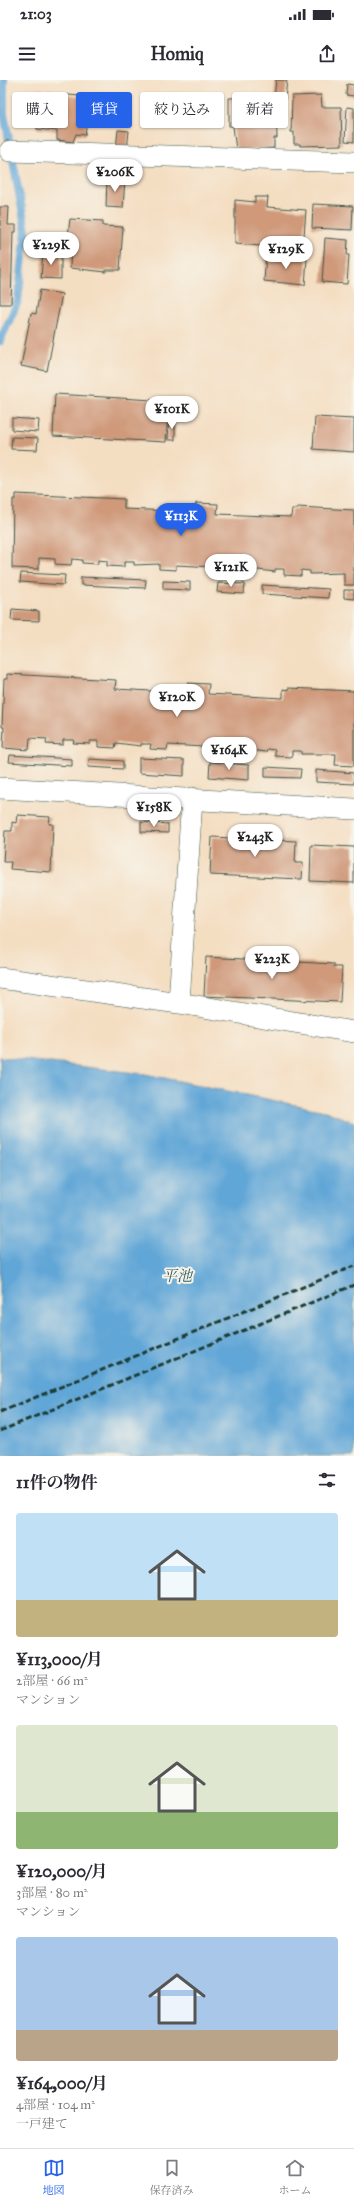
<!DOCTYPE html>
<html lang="ja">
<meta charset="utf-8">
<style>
:root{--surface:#fff;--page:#f7f7f7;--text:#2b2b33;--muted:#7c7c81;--line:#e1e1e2;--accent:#2563eb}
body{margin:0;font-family:"IM FELL Great Primer","Noto Serif JP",serif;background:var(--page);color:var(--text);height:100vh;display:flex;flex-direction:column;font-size:15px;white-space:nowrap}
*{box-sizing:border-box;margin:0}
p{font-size:13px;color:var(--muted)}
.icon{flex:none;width:22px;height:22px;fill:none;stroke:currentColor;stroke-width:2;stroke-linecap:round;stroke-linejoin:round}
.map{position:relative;height:1376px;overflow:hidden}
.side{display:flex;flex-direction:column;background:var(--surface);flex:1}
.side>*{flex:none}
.banner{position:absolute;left:12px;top:12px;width:330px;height:36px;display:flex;gap:8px}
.price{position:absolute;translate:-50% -34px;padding:0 9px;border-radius:14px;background:#fff;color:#222;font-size:13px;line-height:26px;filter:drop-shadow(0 1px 2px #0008)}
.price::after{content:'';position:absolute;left:50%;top:24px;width:12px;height:9px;margin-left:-6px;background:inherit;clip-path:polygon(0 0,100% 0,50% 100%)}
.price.on{background:var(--accent);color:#fff}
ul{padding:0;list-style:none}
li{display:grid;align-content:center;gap:8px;height:212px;padding:0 16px}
li span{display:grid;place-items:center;height:124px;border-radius:4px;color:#555}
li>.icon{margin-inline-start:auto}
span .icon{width:72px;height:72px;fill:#fffc;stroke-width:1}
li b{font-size:17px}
h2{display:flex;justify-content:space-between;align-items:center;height:48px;padding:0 16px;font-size:17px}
.tag{padding:0 14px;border-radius:4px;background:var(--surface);box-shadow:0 1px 3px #0004;font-size:14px;line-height:36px}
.tag.on{background:var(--accent);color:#fff}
.status{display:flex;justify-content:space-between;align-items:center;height:28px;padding:0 20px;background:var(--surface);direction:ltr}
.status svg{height:11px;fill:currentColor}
header{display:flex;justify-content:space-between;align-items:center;height:52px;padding:0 16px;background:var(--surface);font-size:18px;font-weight:700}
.dock{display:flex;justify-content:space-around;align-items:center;height:56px;border-top:1px solid var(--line);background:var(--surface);font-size:11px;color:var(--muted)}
.dock a{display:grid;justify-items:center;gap:2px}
.dock .on{color:var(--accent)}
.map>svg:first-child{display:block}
.water{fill:#61a6d7;stroke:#407286}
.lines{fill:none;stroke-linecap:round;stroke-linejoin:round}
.stream{stroke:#61a6d7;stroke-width:8}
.building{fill:#cf997a}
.minor-casing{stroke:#3f5549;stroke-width:22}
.minor{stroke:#fff;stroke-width:21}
.rail{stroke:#1f3d34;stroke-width:3;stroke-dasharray:6 3;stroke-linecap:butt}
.labels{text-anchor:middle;stroke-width:4;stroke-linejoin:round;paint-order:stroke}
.water-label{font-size:15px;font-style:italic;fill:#335c65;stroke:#f7f3e8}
</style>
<div class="status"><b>21:03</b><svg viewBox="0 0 49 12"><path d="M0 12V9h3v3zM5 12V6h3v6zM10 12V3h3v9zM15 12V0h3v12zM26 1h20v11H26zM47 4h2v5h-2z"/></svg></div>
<header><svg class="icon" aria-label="menu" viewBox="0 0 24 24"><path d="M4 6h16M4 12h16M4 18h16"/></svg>Homiq<svg class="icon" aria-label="share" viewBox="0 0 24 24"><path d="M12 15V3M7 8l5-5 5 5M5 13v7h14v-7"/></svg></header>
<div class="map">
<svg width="354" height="1376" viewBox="0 0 354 1376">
<rect width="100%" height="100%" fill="#f7f3e8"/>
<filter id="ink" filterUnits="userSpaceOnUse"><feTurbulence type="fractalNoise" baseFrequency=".025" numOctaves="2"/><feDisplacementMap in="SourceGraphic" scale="8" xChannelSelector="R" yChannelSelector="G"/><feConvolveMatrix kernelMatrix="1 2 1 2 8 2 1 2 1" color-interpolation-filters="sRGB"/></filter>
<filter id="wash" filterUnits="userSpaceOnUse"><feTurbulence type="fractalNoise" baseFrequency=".012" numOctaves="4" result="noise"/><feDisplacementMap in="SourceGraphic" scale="16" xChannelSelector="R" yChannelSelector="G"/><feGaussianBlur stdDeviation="0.9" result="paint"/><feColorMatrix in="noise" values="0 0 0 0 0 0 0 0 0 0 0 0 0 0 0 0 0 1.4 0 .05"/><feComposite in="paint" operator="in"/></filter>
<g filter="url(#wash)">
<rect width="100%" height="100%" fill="#f4dec2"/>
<path class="water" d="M0,977L145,994L325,1031L354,1042V1376H0Z"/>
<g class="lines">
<path class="stream" d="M0,261L18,221L26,151L4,33V0"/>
</g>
<g id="blocks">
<path class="building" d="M276,0H287L285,19L274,18Z
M347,4L354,5V16L346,15Z
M37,12L90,17L85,55L76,54L73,62L57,60V51L37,49L34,35Z
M321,15L322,27H341L342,65L300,66V64H294V52H291L292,16Z
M260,17V26H276L277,58H274V68L236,70L233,46H229V18Z
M347,27L354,28V62L345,61Z
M118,50L129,51L127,70L116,68Z
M107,98L125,99L123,128L106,127Z
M255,117H268L267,127L306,130L303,169L235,164V120L255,122Z
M313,124L353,126L352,150L312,148Z
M0,127H9L8,145H16V152H13L11,224H0Z
M70,139L103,141V146L123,147L120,190H106V192L70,188L71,165H67Z
M325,158L348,160L347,175H349L347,204L322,202Z
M43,173L61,174V199L41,198Z
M266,175L307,179L305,205L264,201Z
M40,210L62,214L47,291L21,286L31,233L36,234Z
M55,314L169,321L166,362L53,356Z
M315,337L354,339V372L313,369Z
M12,338L39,340L38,352L12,350Z
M169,339H175V360H168Z
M12,357L38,358L37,370L11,369Z
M16,414L124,419V429L195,432L196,423L218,424L217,434L291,437L292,429H297V427L354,430V505H344V493L310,494V491L301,490V496L284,495V489H275V492L250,489L249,493L232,492L233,488L176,485V490L159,489V484L134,485V482H124V487L107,486V481L98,480V484L82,483V480L72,479L71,485L55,484V479L39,478V489L12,488L13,419H16Z
M21,493L65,495L64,505L20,502Z
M81,497L146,500L145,508L81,505Z
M163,501L190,502V510L163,509Z
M218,503L245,504L244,514L217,512Z
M262,505L329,509L328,518L262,514Z
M344,510H354V519L344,518Z
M12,529L39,531V541L11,540Z
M7,594L116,600L115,609L186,613L187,603L209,604L208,614L283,618V609L288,610V608L354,611V686L335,685L336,674H301V671H292V677L275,676V670L267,669L266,672L241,669L240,674L223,673V668L168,665L167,670L150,669L151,664H141V666L116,663L115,668L98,667V661H90V664L73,663L74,660H63V665L46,664L47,659L30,658L29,670L3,668L4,647H2L4,599H7Z
M10,675L72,679V686L9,682Z
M139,678L184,680V696L139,693Z
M89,679L123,681V689L88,687Z
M210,682L249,685V700L209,697Z
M265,687L301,689L300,698L265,697Z
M316,690L354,693V704L316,702Z
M17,735L50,737L49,744H53L51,792L10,789L11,782H3L5,751H12V742L16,743Z
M141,742L168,744V753L141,752Z
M212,757L296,761L295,783H303L302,799L210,795Z
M311,765L354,767V803L310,801Z
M206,877L334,884V887H342L340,922L204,916Z"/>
</g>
</g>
<g filter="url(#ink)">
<use href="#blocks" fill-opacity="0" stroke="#3f5549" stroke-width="1"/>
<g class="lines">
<defs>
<path id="minor" d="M10,71L354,82
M0,708L354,729
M0,898L179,923L354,952
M179,923L192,718"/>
</defs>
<use href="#minor" class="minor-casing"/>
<use href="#minor" class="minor"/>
<path class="rail" d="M0,1332L354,1186
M0,1351L354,1205"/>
</g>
</g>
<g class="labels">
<g class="water-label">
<text x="177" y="1201">平池</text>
</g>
</g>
</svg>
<b class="price" style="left:115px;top:113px">¥206K</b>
<b class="price" style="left:51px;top:186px">¥229K</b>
<b class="price" style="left:286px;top:190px">¥129K</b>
<b class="price" style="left:172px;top:350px">¥101K</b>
<b class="price on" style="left:181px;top:457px">¥113K</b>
<b class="price" style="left:231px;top:508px">¥121K</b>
<b class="price" style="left:177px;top:638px">¥120K</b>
<b class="price" style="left:229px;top:691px">¥164K</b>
<b class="price" style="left:154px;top:748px">¥158K</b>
<b class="price" style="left:255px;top:778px">¥243K</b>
<b class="price" style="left:272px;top:900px">¥223K</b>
<div class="banner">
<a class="tag">購入</a>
<a class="tag on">賃貸</a>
<a class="tag">絞り込み</a>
<a class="tag">新着</a>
</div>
</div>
<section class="side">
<h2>11件の物件<svg class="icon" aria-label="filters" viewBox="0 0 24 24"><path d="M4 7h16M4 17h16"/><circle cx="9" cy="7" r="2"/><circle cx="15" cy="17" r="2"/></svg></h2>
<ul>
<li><span style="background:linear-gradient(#bfe0f5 70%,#c2b280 0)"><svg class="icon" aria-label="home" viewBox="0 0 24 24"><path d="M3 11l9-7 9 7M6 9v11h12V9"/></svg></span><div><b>¥113,000/月</b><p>2部屋 · 66 m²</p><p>マンション</p></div></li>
<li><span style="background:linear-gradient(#dfe7d0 70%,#8fb573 0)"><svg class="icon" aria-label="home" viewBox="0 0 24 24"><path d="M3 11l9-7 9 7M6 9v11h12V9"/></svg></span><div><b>¥120,000/月</b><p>3部屋 · 80 m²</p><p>マンション</p></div></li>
<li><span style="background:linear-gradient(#a9c7e8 75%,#b9a48a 0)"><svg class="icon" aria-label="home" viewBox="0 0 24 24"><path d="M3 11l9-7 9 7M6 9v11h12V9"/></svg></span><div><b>¥164,000/月</b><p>4部屋 · 104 m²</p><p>一戸建て</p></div></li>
</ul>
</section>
<nav class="dock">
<a class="on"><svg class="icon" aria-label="map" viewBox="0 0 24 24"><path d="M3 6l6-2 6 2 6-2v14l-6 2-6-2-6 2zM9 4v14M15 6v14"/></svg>地図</a>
<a><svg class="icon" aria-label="saved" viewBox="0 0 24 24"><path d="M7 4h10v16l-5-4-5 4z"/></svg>保存済み</a>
<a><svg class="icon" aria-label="home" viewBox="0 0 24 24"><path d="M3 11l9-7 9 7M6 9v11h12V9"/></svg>ホーム</a>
</nav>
